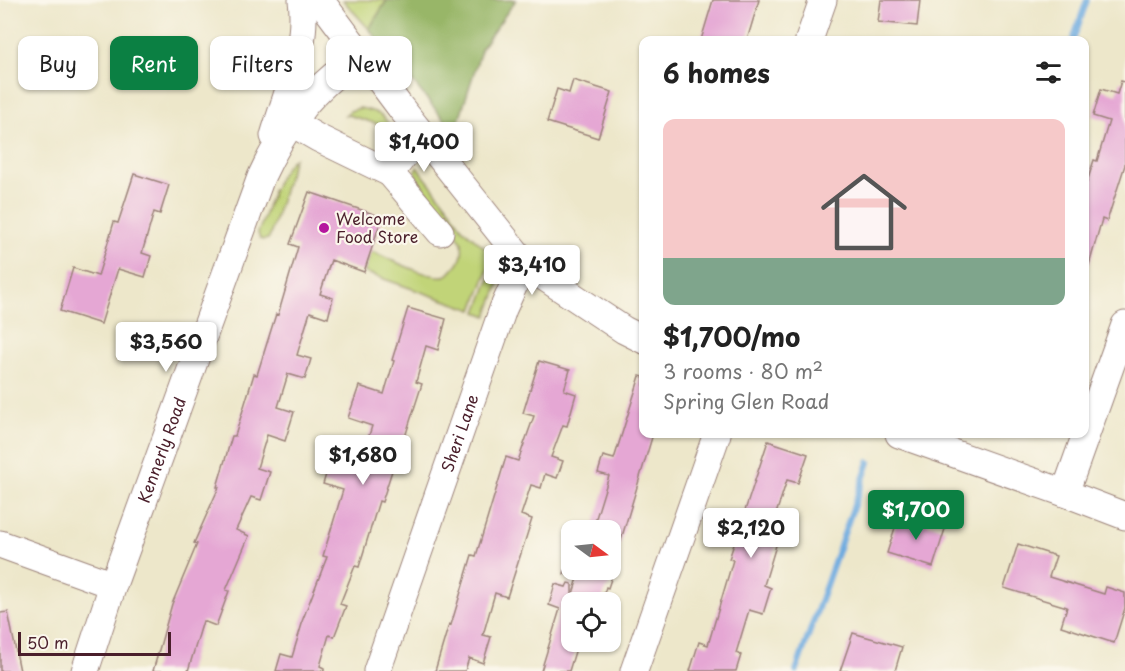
<!DOCTYPE html>
<meta charset="utf-8">
<style>
:root{--surface:#fff;--page:#f6f6f6;--text:#222;--muted:#767676;--line:#e0e0e0;--accent:#0b8043}
body{margin:0;font-family:"Playpen Sans",sans-serif;background:var(--page);color:var(--text);height:100vh;display:flex;flex-direction:column;font-size:22px;white-space:nowrap}
*{box-sizing:border-box;margin:0}
p{font-size:20px;color:var(--muted)}
.icon{flex:none;width:33px;height:33px;fill:none;stroke:currentColor;stroke-width:2;stroke-linecap:round;stroke-linejoin:round}
.map{position:relative;flex:1;overflow:hidden}
.drawer{position:absolute;left:639px;top:36px;width:450px;height:402px;display:flex;flex-direction:column;background:var(--surface);border-radius:12px;box-shadow:0 2px 4px #0004}
.drawer>*{flex:none}
.top-card{position:absolute;left:18px;top:36px;width:531px;height:54px;display:flex;gap:12px}
.needle{width:39px;rotate:105deg}
.tools{position:absolute;left:561px;top:520px;display:grid;gap:12px}
.tools a{display:grid;place-items:center;width:60px;height:60px;border-radius:12px;background:var(--surface);box-shadow:0 2px 4px #0004;font-size:30px}
.scale{position:absolute;left:18px;bottom:15px;width:153px;box-sizing:border-box;padding-left:6px;border:3px solid #4a1f2b;border-top:0;font-size:16px;line-height:21px;white-space:nowrap;color:#4a1f2b;-webkit-text-stroke:4px #fbf7ec;paint-order:stroke}
.price{position:absolute;translate:-50% -51px;padding:0 14px;border-radius:6px;background:#fff;color:#222;font-size:20px;line-height:39px;filter:drop-shadow(0 2px 3px #0008)}
.price::after{content:'';position:absolute;left:50%;top:36px;width:18px;height:14px;margin-left:-9px;background:inherit;clip-path:polygon(0 0,100% 0,50% 100%)}
.price.current{background:var(--accent);color:#fff}
ul{padding:0;list-style:none}
li{display:grid;align-content:center;gap:12px;height:318px;padding:0 24px}
li+li{border-top:2px solid var(--line)}
li span{display:grid;place-items:center;height:186px;border-radius:12px;color:#555}
li>.icon{margin-inline-start:auto}
span .icon{width:108px;height:108px;fill:#fffc;stroke-width:1}
li b{font-size:26px}
h2{display:flex;justify-content:space-between;align-items:center;height:72px;padding:0 24px;font-size:26px}
.pill{padding:0 21px;border-radius:12px;background:var(--surface);box-shadow:0 2px 4px #0004;font-size:21px;line-height:54px}
.pill.current{background:var(--accent);color:#fff}
.map>svg:first-child{display:block}
.green{fill:#c1d478;stroke:#867a52;stroke-width:1.5}
.forest{fill:#98b668;stroke:#716a4a;stroke-width:1.5}
.lines{fill:none;stroke-linecap:round;stroke-linejoin:round}
.stream{stroke:#6daadf;stroke-width:6}
.building{fill:#e5a7d4}
.minor-casing{stroke:#9c837a;stroke-width:29}
.minor{stroke:#fff;stroke-width:27}
.poi-dot{fill:#b5179e;stroke:#fbf7ec;stroke-width:2}
.labels{text-anchor:middle;stroke-width:4.5;stroke-linejoin:round;paint-order:stroke}
.poi-label{font-size:16px;fill:#4a1f2b;stroke:#fbf7ec;text-anchor:start}
.street-label{font-size:16px;fill:#4a1f2b;stroke:#fbf7ec}
</style>
<div class="map">
<svg width="1125" height="671" viewBox="0 0 1125 671">
<rect width="100%" height="100%" fill="#fbf7ec"/>
<filter id="ink" filterUnits="userSpaceOnUse"><feTurbulence type="fractalNoise" baseFrequency=".0167" numOctaves="2"/><feDisplacementMap in="SourceGraphic" scale="12" xChannelSelector="R" yChannelSelector="G"/><feConvolveMatrix kernelMatrix="1 2 1 2 8 2 1 2 1" color-interpolation-filters="sRGB"/></filter>
<filter id="wash" filterUnits="userSpaceOnUse"><feTurbulence type="fractalNoise" baseFrequency=".008" numOctaves="4" result="noise"/><feDisplacementMap in="SourceGraphic" scale="24" xChannelSelector="R" yChannelSelector="G"/><feGaussianBlur stdDeviation="1.35" result="paint"/><feColorMatrix in="noise" values="0 0 0 0 0 0 0 0 0 0 0 0 0 0 0 0 0 1.4 0 .05"/><feComposite in="paint" operator="in"/></filter>
<g filter="url(#wash)">
<rect width="100%" height="100%" fill="#ede7ca"/>
<path class="green" d="M343,0H387L369,29Z
M360,108C381,112 387,117 395,137L387,127L348,115L344,116L350,111Z
M294,158L270,236L268,239L263,240L260,239L258,233C267,211 275,174 294,158Z
M417,167L449,208L462,228L484,247L488,253L489,267L473,310L364,272L371,251C385,257 434,282 447,275C450,273 452,270 454,268C463,259 463,254 462,242L419,180L415,172Z
M501,265C502,281 492,301 487,316L477,312L494,267Z"/>
<path class="forest" d="M387,0H516L482,47L455,133L369,29Z"/>
<g class="lines">
<path class="stream" d="M1073,40L1087,0
M796,671L869,462"/>
</g>
<g id="blocks">
<path class="building" d="M713,0H759L747,40H701Z
M881,0H920L917,26L878,22Z
M573,80L612,92L598,138L547,122L557,89L569,93Z
M1121,81L1125,82V165L1107,221L1102,219L1089,265L1084,264V181L1087,182L1094,160L1097,161L1109,121L1093,116L1101,89L1117,94Z
M134,174L169,185L160,214L154,212L142,253L151,256L145,277L118,269L101,324L60,311L73,268L98,276L114,222L118,223Z
M309,192L382,217L364,272L331,260L320,294L333,298L328,318L310,312L297,355L311,359L305,379L288,374L278,407L294,412L285,441L267,435L257,468L270,472L261,500L251,497L236,530L249,536L226,590L229,591L216,626L203,621L188,671H153L172,604L197,544L194,543L219,487H217L232,436H235L254,374L257,375L276,314L278,315L298,247L290,244Z
M408,308L446,319L438,350L426,346L416,382L422,384L405,437L403,436L382,502L379,501L359,567L355,566L340,604L346,606L334,637L329,635L320,666L324,668V671H276L281,654L292,657L302,624H301L327,557L323,556L343,490L323,484L333,452L361,461L372,426L348,418L359,386L384,394L394,361L392,360Z
M539,361L570,370L564,390L576,394L567,426L563,425L551,457L563,461L557,478L545,474L541,488L531,485L521,515L532,519L507,597L495,593L483,635L491,637L483,663L469,658L465,671H435L449,624L451,625L472,555L476,556L506,457L518,461L534,416L523,413Z
M640,376L644,377V434H653L614,563L610,562V531H592L609,476L598,473L603,456L614,459Z
M768,441L808,454L798,483L787,480L775,517L784,519L764,585L771,588L763,614L749,610L736,653L741,655L736,671H690L699,642L708,645L733,560L729,559Z
M899,515L945,529L933,567L887,553Z
M1018,544L1056,556L1049,577L1104,594L1106,587L1125,593V608L1114,643L1061,626L1067,607L1004,588Z
M565,570H614L608,588L606,587L601,603H572V642H578L569,671H541L560,609L549,605L555,584L566,587L568,583L572,584V597L578,578L564,574Z
M8,612L20,671H0V613Z
M853,633L902,647L895,671H840Z"/>
</g>
</g>
<g filter="url(#ink)">
<use href="#blocks" fill-opacity="0" stroke="#9c837a" stroke-width="1.5"/>
<g class="lines">
<defs>
<g id="minor">
<path d="M320,0L400,107L526,265L624,330L644,340"/>
<path d="M809,40L823,0"/>
<path d="M292,123L318,138L390,173L421,134"/>
<path d="M274,136C287,92 308,47 302,0"/>
<path d="M390,173L440,232"/>
<path d="M899,434L1065,493L1125,516"/>
<path d="M1065,493L1125,325"/>
<path d="M0,544L113,585"/>
<path id="s1" d="M85,671L113,585L261,177C272,153 286,129 302,108C318,87 340,71 360,53"/>
<path id="s2" d="M377,671L503,309L517,278L526,265"/>
<path d="M634,671L717,434"/>
</g>
</defs>
<use href="#minor" class="minor-casing"/>
<use href="#minor" class="minor"/>
</g>
</g>
<circle class="poi-dot" cx="324" cy="228" r="6"/>
<g class="labels">
<g class="poi-label">
<text x="336" y="225">Welcome<tspan x="336" dy="18">Food Store</tspan></text>
</g>
<g class="street-label">
<text dy="6" stroke="none"><textPath href="#s2" startOffset="252">Sheri Lane</textPath></text>
<text dy="6" stroke="none"><textPath href="#s1" startOffset="234">Kennerly Road</textPath></text>
</g>
</g>
</svg>
<div class="tools">
<a><svg class="needle" viewBox="-14 -14 28 28"><path d="M0-13l5 13h-10z" fill="#e53935"/><path d="M0 13l5-13h-10z" fill="#767676"/></svg></a>
<a><svg class="icon" aria-label="locate" viewBox="0 0 24 24"><circle cx="12" cy="12" r="6"/><path d="M12 2v4M12 18v4M2 12h4M18 12h4"/></svg></a>
</div>
<div class="scale">50 m</div>
<b class="price" style="left:424px;top:173px">$1,400</b>
<b class="price" style="left:532px;top:296px">$3,410</b>
<b class="price" style="left:166px;top:373px">$3,560</b>
<b class="price" style="left:363px;top:486px">$1,680</b>
<b class="price current" style="left:916px;top:541px">$1,700</b>
<b class="price" style="left:751px;top:559px">$2,120</b>
<div class="top-card">
<a class="pill">Buy</a>
<a class="pill current">Rent</a>
<a class="pill">Filters</a>
<a class="pill">New</a>
</div>
<section class="drawer">
<h2>6 homes<svg class="icon" aria-label="filters" viewBox="0 0 24 24"><path d="M4 7h16M4 17h16"/><circle cx="9" cy="7" r="2"/><circle cx="15" cy="17" r="2"/></svg></h2>
<ul>
<li><span style="background:linear-gradient(#f6c9c9 75%,#7fa58c 0)"><svg class="icon" aria-label="home" viewBox="0 0 24 24"><path d="M3 11l9-7 9 7M6 9v11h12V9"/></svg></span><div><b>$1,700/mo</b><p>3 rooms · 80 m²</p><p>Spring Glen Road</p></div></li>
</ul>
</section>
</div>
